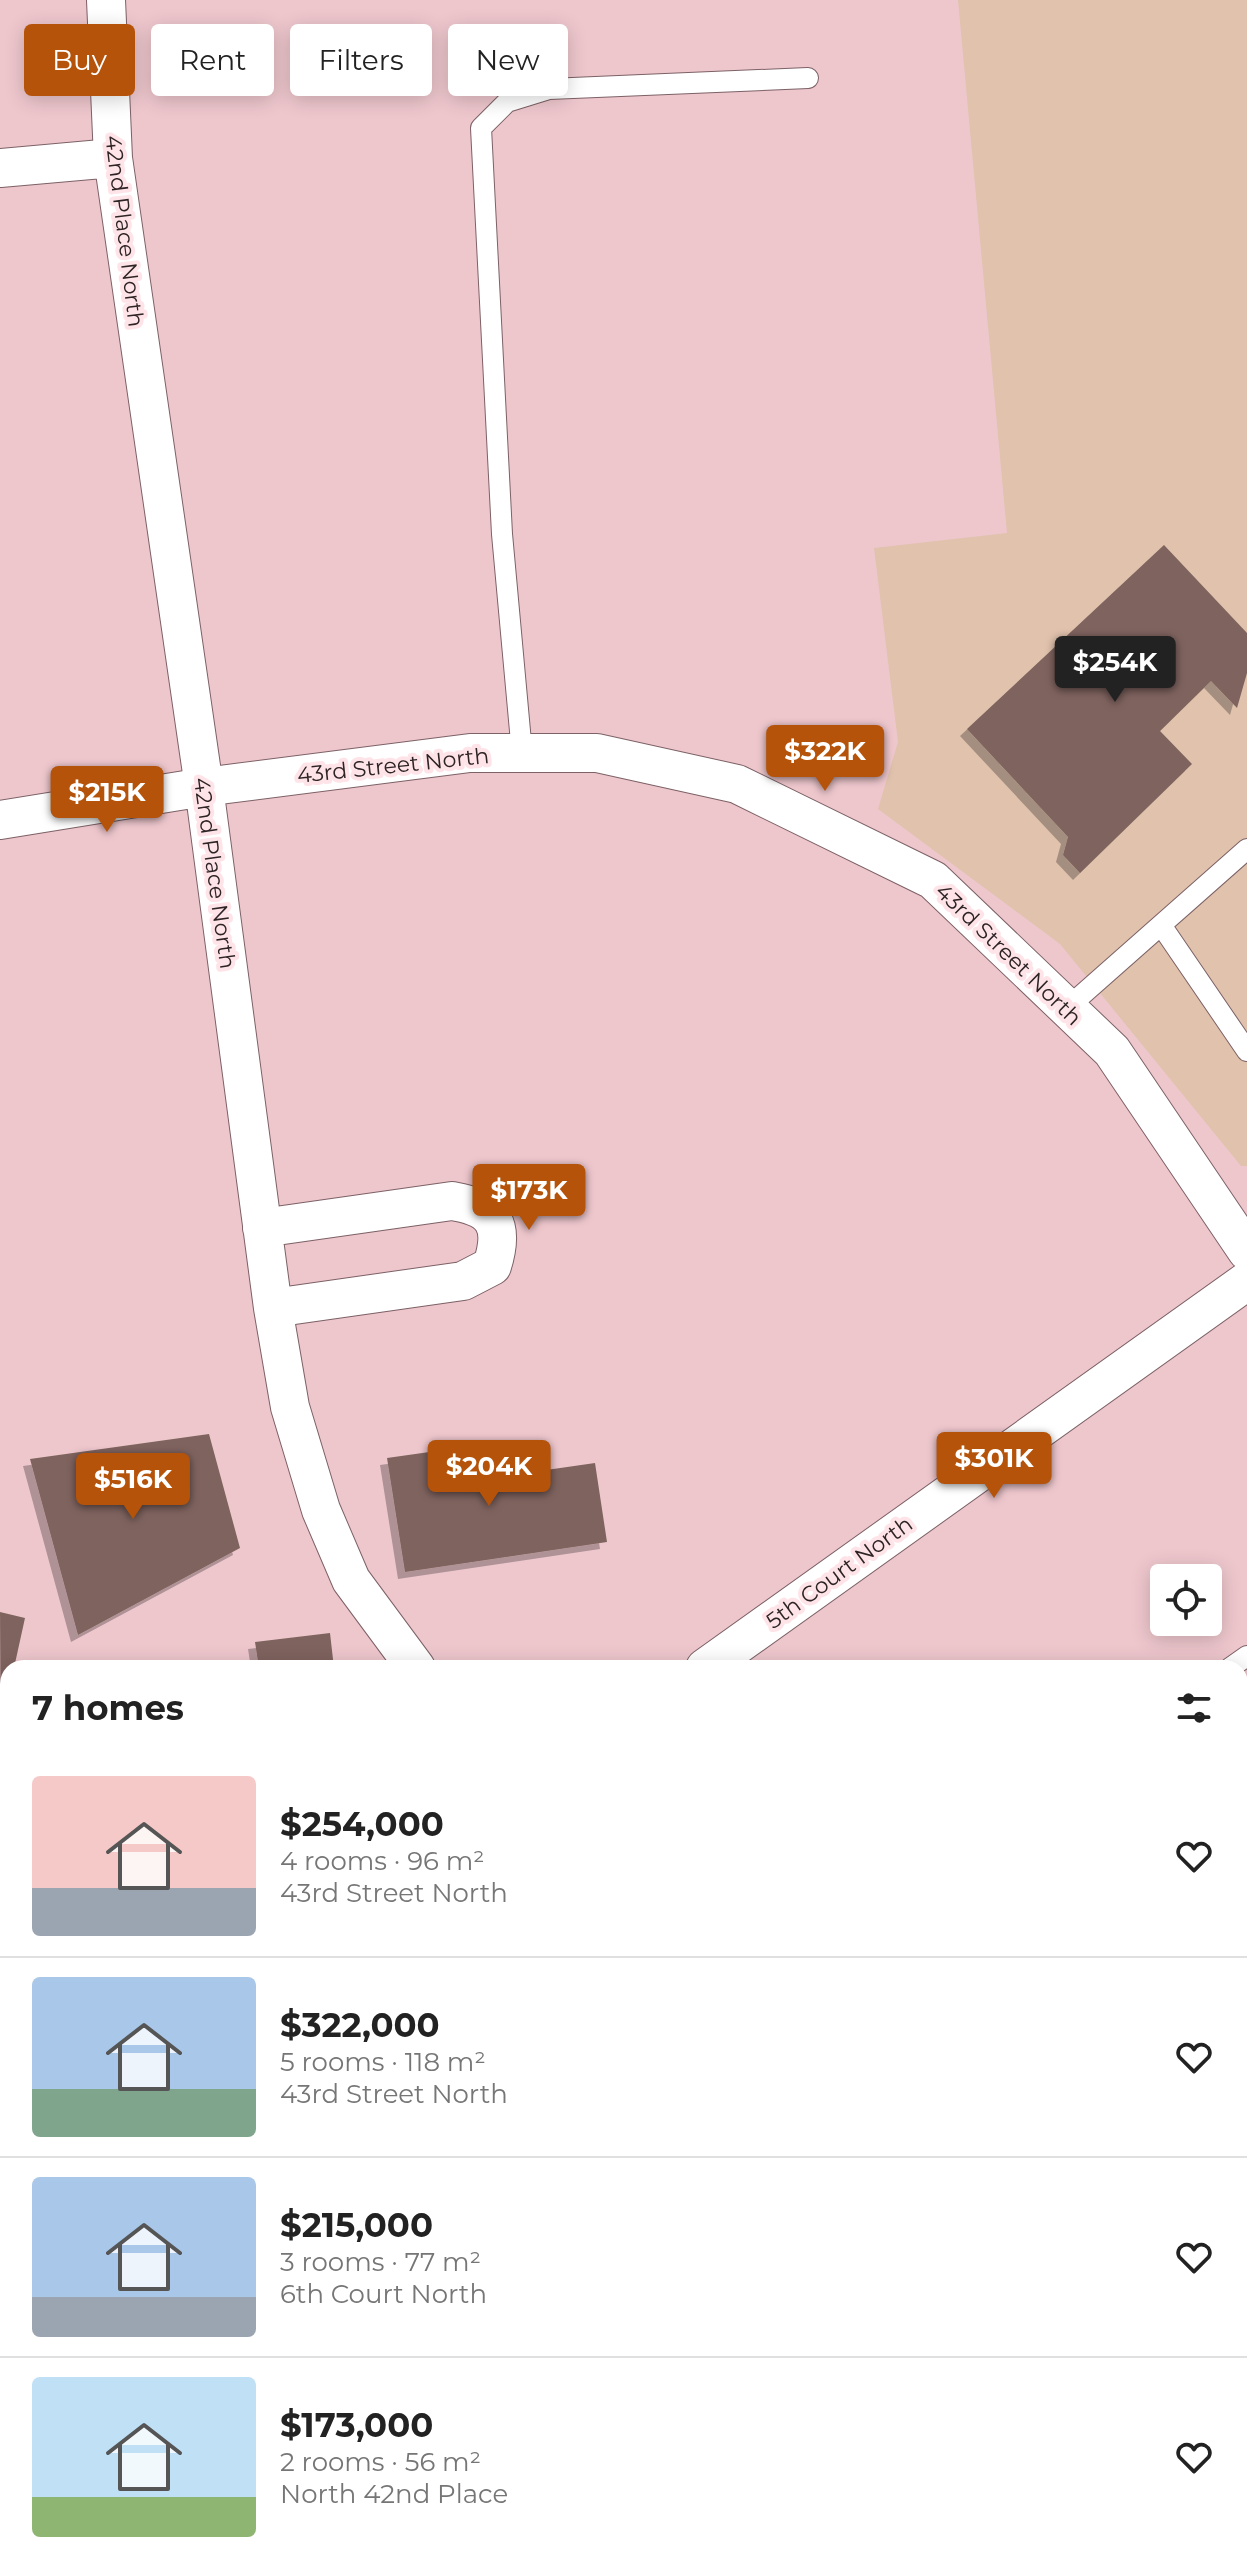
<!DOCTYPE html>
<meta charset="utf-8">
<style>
:root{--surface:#fff;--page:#f2f2f2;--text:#222;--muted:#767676;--line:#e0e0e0;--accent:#b45309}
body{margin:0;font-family:Montserrat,sans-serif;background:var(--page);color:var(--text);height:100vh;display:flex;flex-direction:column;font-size:30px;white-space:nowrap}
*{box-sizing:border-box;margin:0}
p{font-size:26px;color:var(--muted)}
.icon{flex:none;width:44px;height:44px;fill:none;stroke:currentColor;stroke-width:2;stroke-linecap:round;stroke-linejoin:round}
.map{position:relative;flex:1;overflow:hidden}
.side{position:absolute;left:0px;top:1660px;width:1248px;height:912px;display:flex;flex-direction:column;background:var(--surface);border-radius:24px 24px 0 0;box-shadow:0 4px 20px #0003}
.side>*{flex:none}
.top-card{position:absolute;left:24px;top:24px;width:800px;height:72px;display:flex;gap:16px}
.buttons{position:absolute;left:1150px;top:1564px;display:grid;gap:16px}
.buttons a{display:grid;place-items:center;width:72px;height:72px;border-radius:8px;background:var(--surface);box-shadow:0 4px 20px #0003;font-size:40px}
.price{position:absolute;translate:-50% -68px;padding:0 18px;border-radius:8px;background:var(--accent);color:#fff;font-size:26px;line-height:52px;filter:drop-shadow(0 2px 4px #0008)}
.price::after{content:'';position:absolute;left:50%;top:48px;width:24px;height:18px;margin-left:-12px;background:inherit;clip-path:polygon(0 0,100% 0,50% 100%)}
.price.active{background:#222;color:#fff}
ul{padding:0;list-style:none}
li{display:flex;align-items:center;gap:24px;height:200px;padding:0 32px}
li+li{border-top:2px solid var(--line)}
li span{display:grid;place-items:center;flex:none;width:224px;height:160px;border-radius:8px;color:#555}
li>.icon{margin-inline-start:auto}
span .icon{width:96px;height:96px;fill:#fffc;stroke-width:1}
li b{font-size:34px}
h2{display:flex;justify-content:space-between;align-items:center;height:96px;padding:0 32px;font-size:34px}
.chip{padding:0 28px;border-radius:8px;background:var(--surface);box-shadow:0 4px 20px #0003;font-size:28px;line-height:72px}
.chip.active{background:var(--accent);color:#fff}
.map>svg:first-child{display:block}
.built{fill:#eec7cd;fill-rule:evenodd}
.green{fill:#e0c2ad}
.building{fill:#7f645e;filter:url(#shadow)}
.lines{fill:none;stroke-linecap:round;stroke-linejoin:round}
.service-casing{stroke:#7c6166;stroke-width:22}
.minor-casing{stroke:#7c6166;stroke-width:40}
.secondary-casing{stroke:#7c6166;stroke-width:46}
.primary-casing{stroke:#fff;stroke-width:46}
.service{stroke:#fff;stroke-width:20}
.minor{stroke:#fff;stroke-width:38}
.secondary{stroke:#fff;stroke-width:44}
.primary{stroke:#e9a3d3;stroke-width:44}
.labels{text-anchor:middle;stroke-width:8;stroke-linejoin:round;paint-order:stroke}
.street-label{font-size:22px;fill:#2e2325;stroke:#fee4e8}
</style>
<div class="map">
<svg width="1247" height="2572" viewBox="0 0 1247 2572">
<defs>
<filter id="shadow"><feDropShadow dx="-7" dy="7" stdDeviation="0" flood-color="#0004"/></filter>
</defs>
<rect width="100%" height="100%" fill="#f5d5da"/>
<path class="built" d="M0,0H1247V2572H0ZM1164,1578H1208V1622H1164ZM8,1668H1240V2564H8Z"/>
<path class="green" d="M958,0H1247V1166H1241L1060,944L878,809L898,742L874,548L1007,533Z"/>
<path class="building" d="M1164,545L1247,633V673L1237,708L1211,681L1160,731L1192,764L1080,873L1063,855L1068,837L967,729Z
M209,1434L240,1548L78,1635L30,1459Z
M493,1443L498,1477L595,1463L607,1542L405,1572L387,1458Z
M0,1612L25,1618L14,1668H8V1692L1,1721Z
M330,1633L334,1668H259L255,1642Z
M8,1971V2039L0,2043V1976Z
M1240,2046L1247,2055V2112L1240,2117Z
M8,2276V2340L0,2344V2280Z
M0,2545H1L8,2572H0Z
M117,2564H181L185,2572H121Z"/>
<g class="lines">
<defs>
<path id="service" d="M522,753L502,534L481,128L507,102L549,89L808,78
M1161,925L1247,1051
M1067,1008L1247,849
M1230,1668L1247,1656
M0,1868L8,1864
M0,2484L8,2480
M351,2564L356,2572"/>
<path id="minor" d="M106,0L113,158L204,787L273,1308L290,1407L321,1510L351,1580L416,1668
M0,168L113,158
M0,820L204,787L470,753H597L737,784L933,880L1112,1051L1247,1251
M262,1228L452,1201C495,1208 505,1225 492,1266L463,1281L273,1308
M705,1668L1247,1281
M0,2155L8,2151"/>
<path id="secondary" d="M1240,2248L1247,2243
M792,2572L803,2564"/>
<path id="primary" d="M1240,2439L1247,2433
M1059,2572L1070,2564"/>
</defs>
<use href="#service" class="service-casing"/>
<use href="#minor" class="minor-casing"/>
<use href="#secondary" class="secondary-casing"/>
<use href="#primary" class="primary-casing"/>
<use href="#service" class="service"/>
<use href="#minor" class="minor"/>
<use href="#secondary" class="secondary"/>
<use href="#primary" class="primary"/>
</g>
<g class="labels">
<g class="street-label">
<text transform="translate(125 231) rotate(83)" y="8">42nd Place North</text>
<text transform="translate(393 765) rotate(-6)" y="8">43rd Street North</text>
<text transform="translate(215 873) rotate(82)" y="8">42nd Place North</text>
<text transform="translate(1009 954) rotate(44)" y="8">43rd Street North</text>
<text transform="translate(839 1572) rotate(-36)" y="8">5th Court North</text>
</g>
</g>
</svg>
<div class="buttons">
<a><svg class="icon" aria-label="locate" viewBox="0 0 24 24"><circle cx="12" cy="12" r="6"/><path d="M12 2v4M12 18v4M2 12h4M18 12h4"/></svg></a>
</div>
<b class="price active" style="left:1115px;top:704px">$254K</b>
<b class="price" style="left:825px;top:793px">$322K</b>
<b class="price" style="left:107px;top:834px">$215K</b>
<b class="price" style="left:529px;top:1232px">$173K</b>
<b class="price" style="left:994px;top:1500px">$301K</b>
<b class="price" style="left:489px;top:1508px">$204K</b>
<b class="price" style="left:133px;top:1521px">$516K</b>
<div class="top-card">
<a class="chip active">Buy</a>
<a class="chip">Rent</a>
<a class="chip">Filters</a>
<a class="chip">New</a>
</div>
<section class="side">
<h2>7 homes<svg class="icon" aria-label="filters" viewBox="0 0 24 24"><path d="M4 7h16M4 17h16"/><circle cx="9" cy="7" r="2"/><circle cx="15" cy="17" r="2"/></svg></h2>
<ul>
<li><span style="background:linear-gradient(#f6c9c9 70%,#9aa5b1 0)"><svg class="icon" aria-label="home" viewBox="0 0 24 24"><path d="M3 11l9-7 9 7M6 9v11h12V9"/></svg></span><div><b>$254,000</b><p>4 rooms · 96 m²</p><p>43rd Street North</p></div><svg class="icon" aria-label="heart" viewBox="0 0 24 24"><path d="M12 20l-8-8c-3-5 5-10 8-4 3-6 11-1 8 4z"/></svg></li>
<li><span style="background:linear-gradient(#a9c7e8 70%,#7fa58c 0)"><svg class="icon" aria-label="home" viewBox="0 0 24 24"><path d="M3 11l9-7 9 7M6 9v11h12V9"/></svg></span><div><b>$322,000</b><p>5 rooms · 118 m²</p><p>43rd Street North</p></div><svg class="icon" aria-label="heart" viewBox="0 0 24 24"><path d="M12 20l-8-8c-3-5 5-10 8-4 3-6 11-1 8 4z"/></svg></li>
<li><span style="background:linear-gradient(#a9c7e8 75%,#9aa5b1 0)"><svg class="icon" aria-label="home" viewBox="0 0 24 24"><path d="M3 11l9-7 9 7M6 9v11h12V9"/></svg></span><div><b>$215,000</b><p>3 rooms · 77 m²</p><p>6th Court North</p></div><svg class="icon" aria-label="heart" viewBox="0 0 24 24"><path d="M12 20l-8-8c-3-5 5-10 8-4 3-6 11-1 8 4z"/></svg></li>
<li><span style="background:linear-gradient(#bfe0f5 75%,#8fb573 0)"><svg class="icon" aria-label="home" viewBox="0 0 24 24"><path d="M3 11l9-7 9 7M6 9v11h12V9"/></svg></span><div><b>$173,000</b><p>2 rooms · 56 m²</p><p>North 42nd Place</p></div><svg class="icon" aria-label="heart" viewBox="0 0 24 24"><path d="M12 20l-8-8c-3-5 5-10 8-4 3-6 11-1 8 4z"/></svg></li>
</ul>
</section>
</div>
